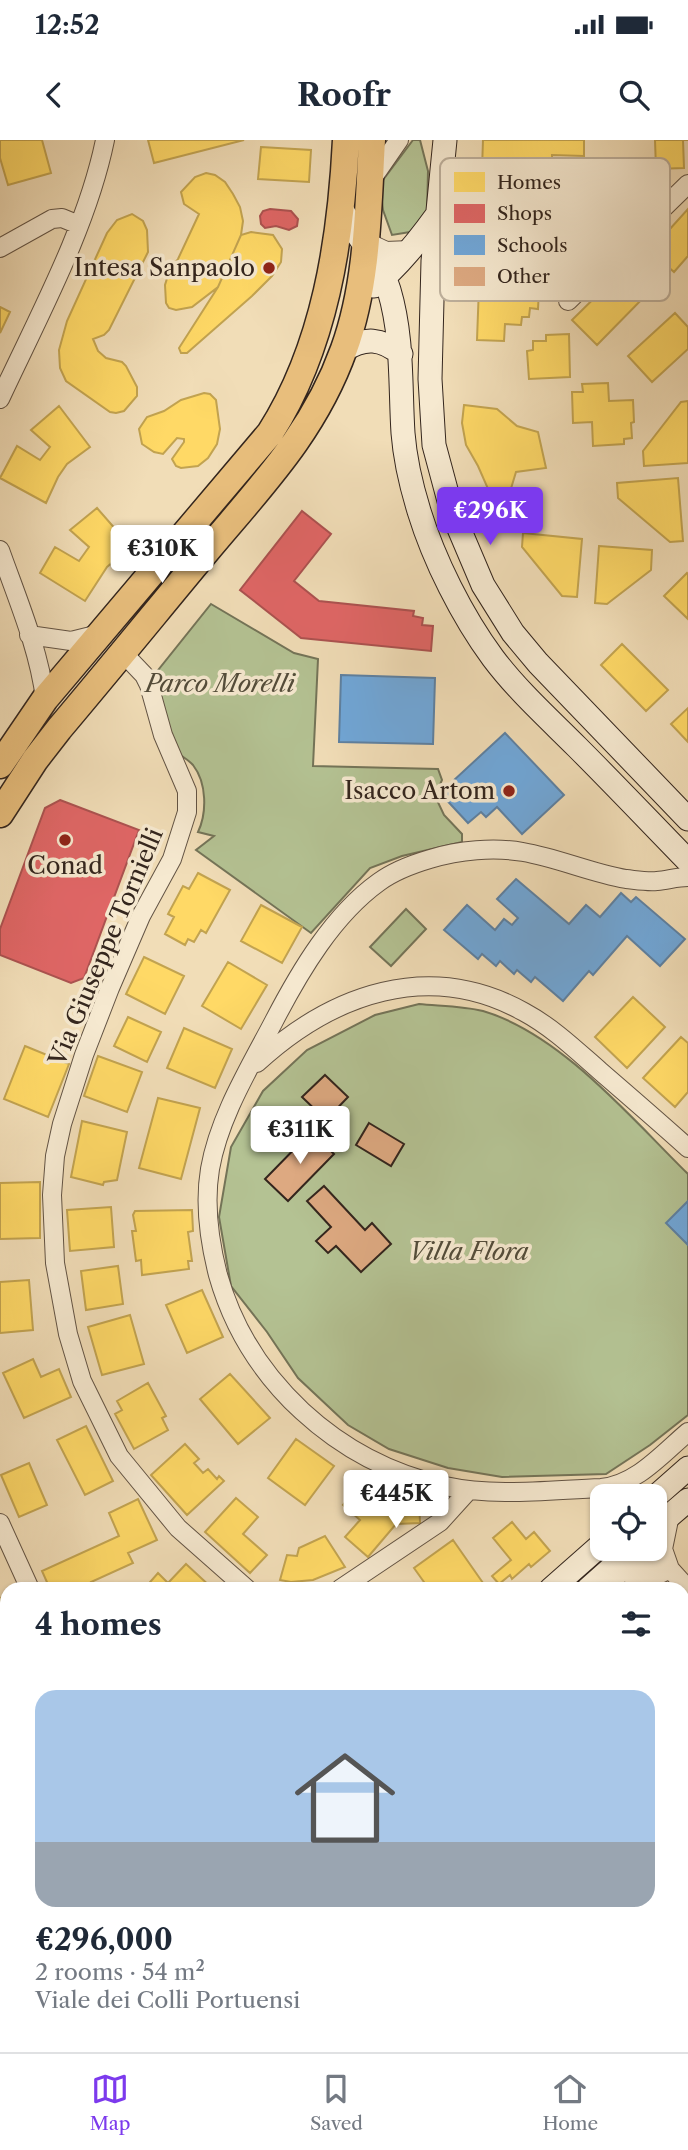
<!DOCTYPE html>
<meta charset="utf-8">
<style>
:root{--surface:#fff;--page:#f6f6f7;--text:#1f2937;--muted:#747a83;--line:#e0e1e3;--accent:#7c3aed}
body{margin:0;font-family:"Libre Caslon Text",serif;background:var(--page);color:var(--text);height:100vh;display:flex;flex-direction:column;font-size:26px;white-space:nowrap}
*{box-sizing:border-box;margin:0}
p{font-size:23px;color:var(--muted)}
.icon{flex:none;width:38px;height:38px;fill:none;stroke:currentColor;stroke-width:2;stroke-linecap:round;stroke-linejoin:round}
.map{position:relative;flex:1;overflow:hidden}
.panel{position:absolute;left:0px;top:1442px;width:690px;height:471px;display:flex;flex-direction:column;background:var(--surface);border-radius:21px 21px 0 0;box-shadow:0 2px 5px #0004}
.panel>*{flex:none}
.tools{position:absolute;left:590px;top:1344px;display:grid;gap:14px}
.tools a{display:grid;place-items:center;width:77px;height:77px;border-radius:14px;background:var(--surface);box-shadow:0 2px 5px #0004;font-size:35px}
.price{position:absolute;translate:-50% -60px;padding:0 16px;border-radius:7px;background:#fff;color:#222;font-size:23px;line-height:46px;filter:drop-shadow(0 2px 4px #0008)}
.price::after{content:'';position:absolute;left:50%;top:42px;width:21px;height:16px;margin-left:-10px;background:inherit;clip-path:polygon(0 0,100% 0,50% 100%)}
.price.active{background:var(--accent);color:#fff}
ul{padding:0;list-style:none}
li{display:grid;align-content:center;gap:14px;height:371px;padding:0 35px}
li span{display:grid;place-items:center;height:217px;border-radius:21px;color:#555}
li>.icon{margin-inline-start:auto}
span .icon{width:126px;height:126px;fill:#fffc;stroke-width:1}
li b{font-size:30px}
h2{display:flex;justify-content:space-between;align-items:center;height:84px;padding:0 35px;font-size:30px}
.status{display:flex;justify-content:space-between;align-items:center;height:49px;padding:0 35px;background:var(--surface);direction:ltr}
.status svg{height:19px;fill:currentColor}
header{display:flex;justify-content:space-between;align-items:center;height:91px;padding:0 35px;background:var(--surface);font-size:32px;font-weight:700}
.tabs{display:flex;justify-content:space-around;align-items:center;height:98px;border-top:2px solid var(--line);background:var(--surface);font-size:19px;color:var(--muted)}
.tabs a{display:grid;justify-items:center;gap:4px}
.tabs .active{color:var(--accent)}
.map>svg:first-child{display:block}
.green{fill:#b4c293;stroke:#747458;stroke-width:2}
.homes{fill:#ffd966;stroke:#c2a350;stroke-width:2}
.shops{fill:#e06666;stroke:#ac5250;stroke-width:2}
.schools{fill:#6fa8dc;stroke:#5d81a3;stroke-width:2}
.building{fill:#dda981;stroke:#33251d;stroke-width:2}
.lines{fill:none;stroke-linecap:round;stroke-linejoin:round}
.street-casing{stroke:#625344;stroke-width:20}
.secondary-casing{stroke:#33251d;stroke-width:25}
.primary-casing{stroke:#33251d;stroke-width:29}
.highway-casing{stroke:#33251d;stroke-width:32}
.street{stroke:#f6e9d0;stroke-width:18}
.secondary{stroke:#f6e9d0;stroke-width:23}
.primary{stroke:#e8be7c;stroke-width:26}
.highway{stroke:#e8be7c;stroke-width:30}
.poi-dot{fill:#8f2418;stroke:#f6e9d0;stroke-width:2.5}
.labels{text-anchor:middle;stroke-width:7;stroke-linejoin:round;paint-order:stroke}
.poi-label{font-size:24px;fill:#33251d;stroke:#f6e9d0;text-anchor:end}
.park-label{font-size:24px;font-style:italic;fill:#534c3a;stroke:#f6e9d0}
.street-label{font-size:24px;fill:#33251d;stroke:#f6e9d0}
.key{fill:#f6e9d0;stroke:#bcae9a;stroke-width:2}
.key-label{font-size:19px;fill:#33251d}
</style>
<div class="status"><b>12:52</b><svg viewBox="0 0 49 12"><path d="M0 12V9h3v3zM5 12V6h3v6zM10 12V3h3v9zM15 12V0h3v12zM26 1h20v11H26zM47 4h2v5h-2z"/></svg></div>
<header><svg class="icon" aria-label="back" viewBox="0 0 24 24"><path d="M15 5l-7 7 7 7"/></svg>Roofr<svg class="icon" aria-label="search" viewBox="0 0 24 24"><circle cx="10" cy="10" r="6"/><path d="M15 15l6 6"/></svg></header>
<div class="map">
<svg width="688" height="1912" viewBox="0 0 688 1912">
<rect width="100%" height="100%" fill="#f1ddb7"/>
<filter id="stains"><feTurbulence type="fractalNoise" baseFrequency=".00286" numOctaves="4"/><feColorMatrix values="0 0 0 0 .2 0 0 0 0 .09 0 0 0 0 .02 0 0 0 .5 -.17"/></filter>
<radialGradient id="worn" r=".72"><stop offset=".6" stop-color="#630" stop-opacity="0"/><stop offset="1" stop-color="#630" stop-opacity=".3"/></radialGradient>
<path class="green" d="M413,0H420L428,31L427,75L410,92L392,95L383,70L380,44Z
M211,464L294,513L318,519L313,626L438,629L442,640L435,656L444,675L462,694V702L402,716L370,728L311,793L196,710L214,696L198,692C207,673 207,643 193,625C187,618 177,615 173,607C165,585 161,557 155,534Z
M406,769L426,789L391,826L370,807Z
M419,864C439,866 463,866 483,871C561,894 631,978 688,1034V1275L650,1305L606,1334L502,1337L448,1328L389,1309L348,1285L298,1238L267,1192L231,1146L219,1077L231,1007L263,951L307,910L375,875Z
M131,1906H234L241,1912H119Z"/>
<path class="homes" d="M0,0H42L51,33L8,45L0,18Z
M148,0H244L154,23Z
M483,0H584V16L552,15V24L563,25L562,61L481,58Z
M655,0H688H683L684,28L656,29Z
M261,7L311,10L309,42L258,39Z
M206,33L215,35L225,42L233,54L240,67L243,81L241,95L218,147L192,167L176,170L169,168L166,163L165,145L170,129L178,119L199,74L184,64L181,52L195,37Z
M688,69V116L674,132L650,111Z
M132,74L143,81L147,90L148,112L109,190L104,195L93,199L98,211L106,218L122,222L126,226L137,247V256L124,271L116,273L110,272L66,241L60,228L59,210L67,181L107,93L117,80Z
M251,92L273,95L282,109L281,122L272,136L252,156L187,213H181L179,208L218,147L241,95Z
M627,126L651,150L597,205L572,180Z
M479,146L539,149L538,169L530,168L529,177H522L521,185L505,184L504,201L477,200Z
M0,167L10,172L0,193Z
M675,173L688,187V209L652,242L628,216Z
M569,194L570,237L529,239L527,211L533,210V201H546V195Z
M608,243L609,261L633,260L634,282L631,283L632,298L624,299V304L593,306L592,282L573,283L572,252H583L582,244Z
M204,253L210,254L216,260L220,289L217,304L208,318L198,326L181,328L176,326L172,319L184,302V299L177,298L163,314L154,312L142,304L139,289L147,277L164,271L181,260Z
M688,261V323L644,326L643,311L681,262Z
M464,265L497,269L517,286L538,292L546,328L516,332L509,355L492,358L478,326L466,305L462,283Z
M59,266L90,307L67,324L58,337L46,363L0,338L17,306L40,320L50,307L31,290Z
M678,338L683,401L670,402L618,358L617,343Z
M97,368L131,407L107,427L85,461L40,433L55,407L79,421L89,407L70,390Z
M523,393L582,399L577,457L562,456L522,407Z
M599,406L652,410L651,430L607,464L595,463Z
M687,433L688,434V479L664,456Z
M622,504L668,550L646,571L601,525Z
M688,568V602L671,584Z
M198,733L230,750L206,793L201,790L194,802L188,799L185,805L165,794L174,777L168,774L183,746L189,749Z
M261,765L302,787L282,823L241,801Z
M144,817L184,836L165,874L126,854Z
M228,822L267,845L241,889L202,866Z
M633,857L665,887L627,928L595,897Z
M128,877L161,892L147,922L114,906Z
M184,888L232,909L215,948L167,928Z
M681,897L688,903V952L675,967L643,938Z
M25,906L69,924L48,977L4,959Z
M98,916L142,932L127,972L84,956Z
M158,958L200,968L181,1039L139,1028Z
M82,981L127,992L117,1040L104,1042L103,1045L71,1037Z
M40,1042V1098L0,1099V1043Z
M111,1067L114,1107L70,1111L67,1070Z
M192,1070L193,1091L188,1092L192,1121H188L189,1129L142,1135L141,1120L136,1121L132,1091H136L133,1075L135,1071Z
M118,1126L123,1164L86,1170L81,1131Z
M29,1140L33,1190L0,1193V1142Z
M202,1150L223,1197L187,1213L166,1165Z
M130,1175L144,1224L102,1235L88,1187Z
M33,1219L41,1237L59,1229L71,1257L24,1278L3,1233Z
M230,1234L270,1278L238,1304L200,1259Z
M148,1243L166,1276L162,1278L168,1290L134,1309L115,1274L122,1270L117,1261Z
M86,1286L113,1341L85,1355L57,1300Z
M296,1299L334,1326L305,1365L268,1338Z
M185,1304L199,1319L194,1323L203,1333L208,1329L217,1339L219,1336L224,1341L187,1375L151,1335Z
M29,1323L47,1365L19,1377L1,1335Z
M365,1339L389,1360L419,1359L420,1383L396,1384L368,1417L345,1397L360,1380L343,1365Z
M236,1358L258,1377L243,1394L267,1415L250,1433L205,1392Z
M138,1359L157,1400L128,1413L133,1423L91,1442L94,1449H50L42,1431L119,1396L109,1373Z
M512,1382L526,1399L534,1392L550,1411L531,1427L529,1424L512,1439L510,1435L499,1444L492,1436L511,1420L493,1398Z
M325,1396L345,1427L313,1440L291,1442L280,1440L287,1415L297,1416L299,1408Z
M453,1400L483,1443L474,1449H429L414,1428Z
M186,1424L213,1449H144L158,1433L168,1443Z
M7,1456V1521L0,1522V1458Z
M682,1521L688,1526V1548L682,1553Z
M688,1702V1742L682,1737V1715Z
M688,1800V1854L686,1856L682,1851V1805Z
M377,1906H416L404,1912H380Z
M456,1906H512L516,1912H444Z"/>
<path class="shops" d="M270,69L291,71L298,79L297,86L289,90L276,86L265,88L261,84L260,76L263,71Z
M302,371L331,394L294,441L319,461L414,471L413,476L423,478L422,485L433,486L431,511L301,498L240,450Z
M60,660L139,690L84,838L71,843L0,815V789L45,668Z"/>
<path class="schools" d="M341,535L435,538L433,604L339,602Z
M505,593L564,655L522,694L497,667L486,677L481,672L468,683L440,653Z
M516,739L569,784L586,765L600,777L621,753L631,762L636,757L685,799L660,826L627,796L593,835L589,831L563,861L535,837L531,842L517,830L514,834L500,821L496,826L482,814L478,819L444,790L467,765L495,790L504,779L512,785L518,778L497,759Z
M688,1061V1105L666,1083Z"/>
<path class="building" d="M325,935L348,957L326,980L302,957Z
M369,983L404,1004L391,1026L356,1005Z
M311,992L334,1014L288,1061L265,1039Z
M324,1046L365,1090L372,1083L391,1104L361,1132L336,1106L328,1113L316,1101L331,1087L307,1061Z"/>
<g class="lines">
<defs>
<path id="street" d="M372,39L399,0
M365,101L386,111L410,110
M0,108L52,79L62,78L79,85
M568,161L688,44
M0,259C38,177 87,88 105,0
M0,410C17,458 39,509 45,559
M29,495L71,501L99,494
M123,513L144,535L149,545L163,595L187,651V672L172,719L141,776L110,848L84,915L62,984L55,1016L52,1055L55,1123L68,1194L82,1241L119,1316L178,1388L247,1449
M688,737C677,737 668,740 657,741C647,742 636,740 626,739C591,733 558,718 523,712C494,707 459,710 430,719C413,724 394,731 379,742C333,775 300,831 274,881C250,927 219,977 210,1029C204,1065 209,1100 218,1135C248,1241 337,1322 445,1346C495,1357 549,1350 601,1348C636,1345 662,1314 688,1292
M257,923C332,854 429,819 524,872C552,887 576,910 600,931C629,956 659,982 688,1008
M0,1383L30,1449
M602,1442C625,1432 645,1419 670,1429L663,1409L670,1375
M340,1449L440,1382L469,1350
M630,1449L670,1429L688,1449
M682,1888L688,1883
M341,1906L342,1912
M565,1906L570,1912
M655,1912L662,1906"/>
<path id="secondary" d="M445,0L433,121L430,239L434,305L452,372L483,445L513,493L538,523L688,679
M341,68C356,97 379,118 389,150C403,197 400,245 403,293C405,319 411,345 419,371C434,420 462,476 493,518C517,550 548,578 577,607C614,644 651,683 688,721
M374,146C399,126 419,100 437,75
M344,210C365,197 381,198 401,214
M654,1358L688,1328
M654,1389L688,1360
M551,1449L602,1404
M588,1449L633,1409
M0,1896L7,1895"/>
<path id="primary" d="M0,625L45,559L270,293C325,207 341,100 346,0
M0,674L35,620L59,589C108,531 156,472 205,413C260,347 314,293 344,209C368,143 368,69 372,0"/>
<path id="highway" d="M0,1645L7,1655
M0,1738L7,1759
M0,1840L7,1861
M22,1906L24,1912
M249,1906L254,1912
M291,1906L293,1912
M319,1906V1912
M73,1910L83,1906"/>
</defs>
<use href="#street" class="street-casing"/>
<use href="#secondary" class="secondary-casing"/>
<use href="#primary" class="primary-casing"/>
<use href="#highway" class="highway-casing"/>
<use href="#street" class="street"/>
<use href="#secondary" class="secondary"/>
<use href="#primary" class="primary"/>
<use href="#highway" class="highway"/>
</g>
<g class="poi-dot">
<circle cx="269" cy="128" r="7"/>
<circle cx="509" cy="651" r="7"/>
<circle cx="65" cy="700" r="7"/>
</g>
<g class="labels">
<g class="poi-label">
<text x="255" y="136">Intesa Sanpaolo</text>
<text x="495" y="659">Isacco Artom</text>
<text x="65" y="734" text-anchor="middle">Conad</text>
</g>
<g class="park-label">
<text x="220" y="552">Parco Morelli</text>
<text x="469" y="1120">Villa Flora</text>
</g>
<g class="street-label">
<text transform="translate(106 807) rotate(-67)" y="8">Via Giuseppe Tornielli</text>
</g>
</g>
<rect x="440" y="18" width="230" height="143" rx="10" class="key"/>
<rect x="454" y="32" width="31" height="20" fill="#ffd966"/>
<rect x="454" y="64" width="31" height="19" fill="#e06666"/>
<rect x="454" y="95" width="31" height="20" fill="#6fa8dc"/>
<rect x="454" y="127" width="31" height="19" fill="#dda981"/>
<g class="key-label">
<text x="497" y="49">Homes</text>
<text x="497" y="80">Shops</text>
<text x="497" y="112">Schools</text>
<text x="497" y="143">Other</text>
</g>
<rect width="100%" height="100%" filter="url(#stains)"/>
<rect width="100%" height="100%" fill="url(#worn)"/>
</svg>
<div class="tools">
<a><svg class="icon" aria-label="locate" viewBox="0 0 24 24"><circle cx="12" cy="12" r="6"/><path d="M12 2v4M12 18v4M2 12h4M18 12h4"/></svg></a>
</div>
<b class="price active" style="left:490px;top:407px">€296K</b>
<b class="price" style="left:162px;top:445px">€310K</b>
<b class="price" style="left:300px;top:1026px">€311K</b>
<b class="price" style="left:396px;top:1390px">€445K</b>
<section class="panel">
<h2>4 homes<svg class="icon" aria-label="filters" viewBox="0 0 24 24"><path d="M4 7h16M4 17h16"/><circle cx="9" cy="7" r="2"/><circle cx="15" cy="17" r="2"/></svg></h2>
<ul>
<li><span style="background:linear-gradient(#a9c7e8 70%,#9aa5b1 0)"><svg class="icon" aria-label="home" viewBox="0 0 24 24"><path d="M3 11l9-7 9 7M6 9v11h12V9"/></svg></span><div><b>€296,000</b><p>2 rooms · 54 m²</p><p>Viale dei Colli Portuensi</p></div></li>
</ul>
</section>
</div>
<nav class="tabs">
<a class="active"><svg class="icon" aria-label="map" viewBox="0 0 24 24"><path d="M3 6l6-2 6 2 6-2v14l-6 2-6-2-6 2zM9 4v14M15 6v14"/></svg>Map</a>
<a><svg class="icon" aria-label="saved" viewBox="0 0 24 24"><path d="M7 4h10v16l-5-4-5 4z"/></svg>Saved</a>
<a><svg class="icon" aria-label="home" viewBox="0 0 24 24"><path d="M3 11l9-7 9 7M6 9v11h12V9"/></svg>Home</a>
</nav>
